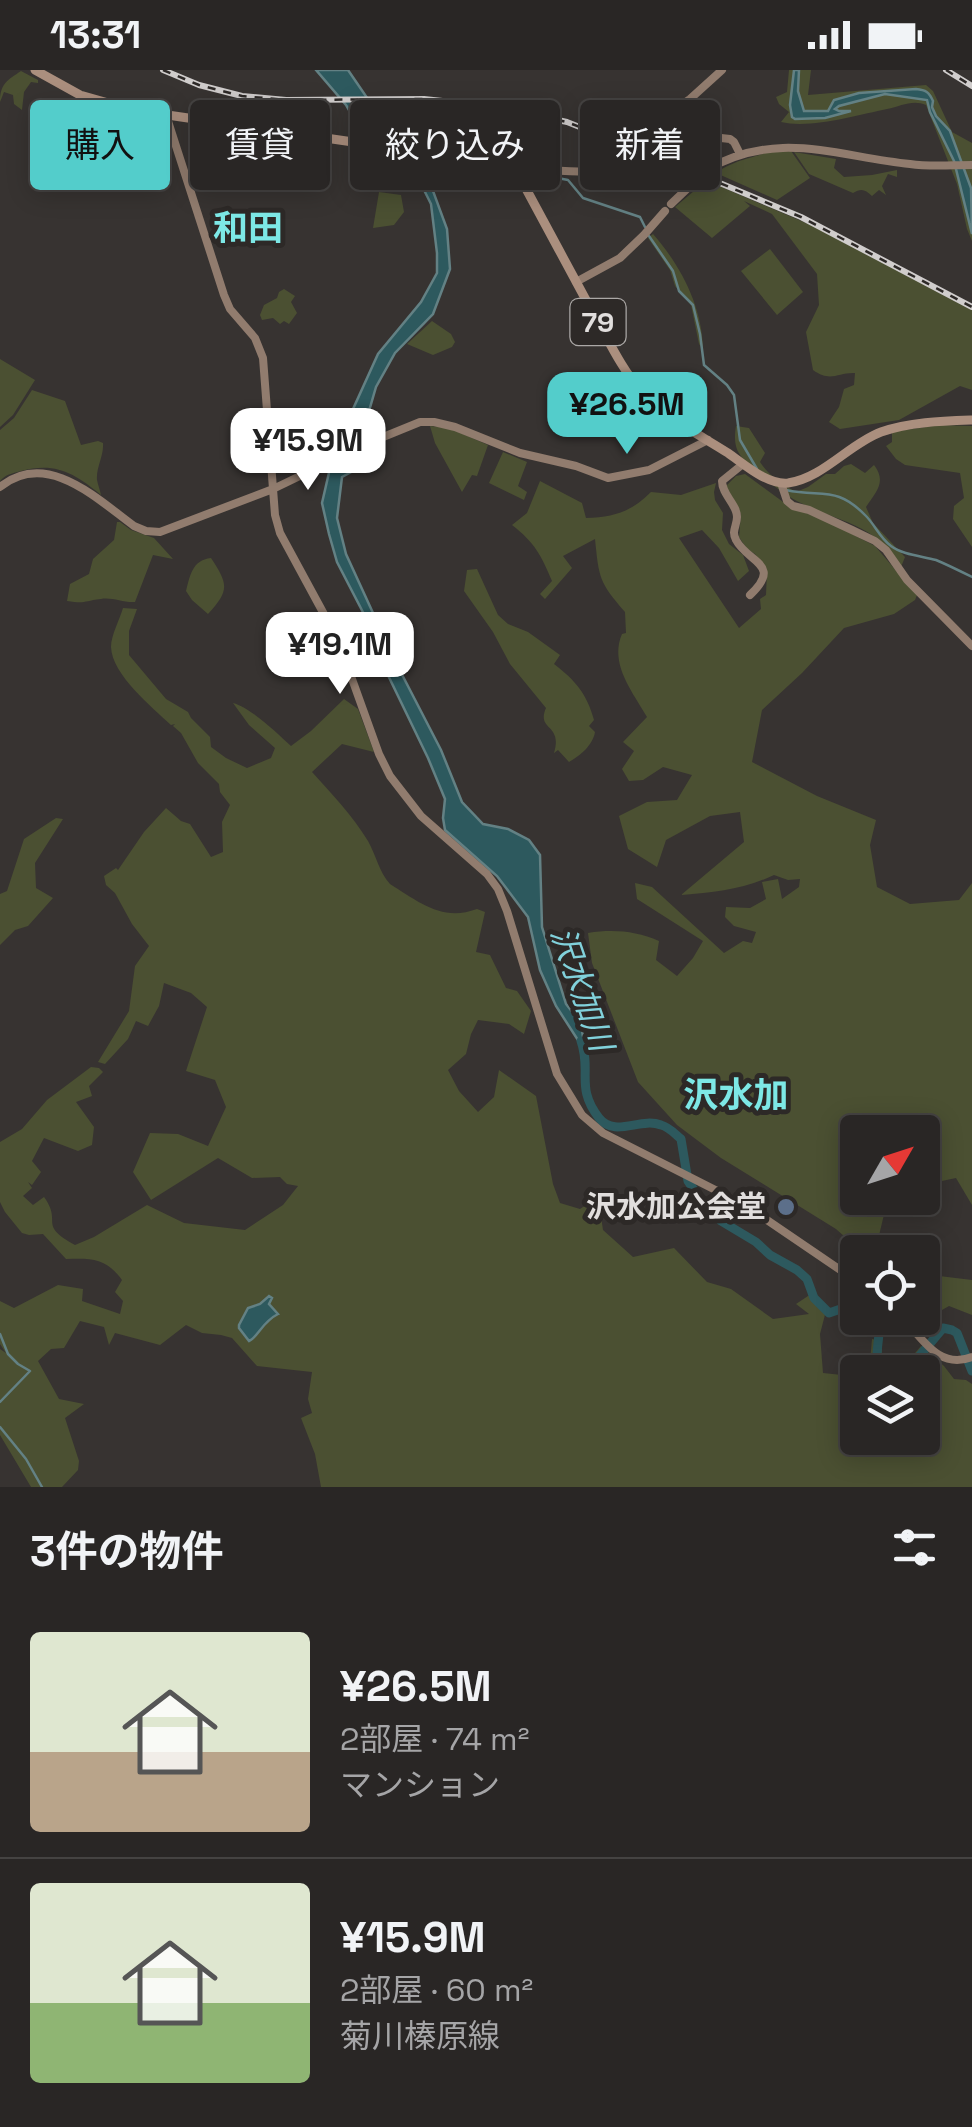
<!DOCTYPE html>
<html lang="ja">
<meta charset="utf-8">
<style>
:root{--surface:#292625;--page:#312e2d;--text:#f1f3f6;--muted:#a5a5a7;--line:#454342;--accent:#53cdcb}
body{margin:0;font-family:"Space Grotesk","Noto Sans JP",sans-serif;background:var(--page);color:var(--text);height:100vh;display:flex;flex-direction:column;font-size:38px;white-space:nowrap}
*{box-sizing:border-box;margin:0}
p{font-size:32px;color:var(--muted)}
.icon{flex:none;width:55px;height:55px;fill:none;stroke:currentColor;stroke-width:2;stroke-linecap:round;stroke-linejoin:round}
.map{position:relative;height:1417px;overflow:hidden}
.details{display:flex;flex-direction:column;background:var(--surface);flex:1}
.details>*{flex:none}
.hud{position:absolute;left:30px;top:30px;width:912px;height:90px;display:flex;gap:20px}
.needle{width:65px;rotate:51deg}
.controls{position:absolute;left:840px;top:1045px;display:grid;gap:20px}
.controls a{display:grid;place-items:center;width:100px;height:100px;border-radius:10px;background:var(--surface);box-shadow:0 5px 25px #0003,0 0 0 2px var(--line);font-size:50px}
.price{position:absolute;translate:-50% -85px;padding:0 22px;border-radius:20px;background:#fff;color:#222;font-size:32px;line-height:65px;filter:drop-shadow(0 2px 5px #0008)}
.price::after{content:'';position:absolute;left:50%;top:60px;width:30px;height:22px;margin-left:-15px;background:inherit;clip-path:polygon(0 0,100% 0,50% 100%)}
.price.current{background:var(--accent);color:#111}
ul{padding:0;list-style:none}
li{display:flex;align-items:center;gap:30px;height:250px;padding:0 30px}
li+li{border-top:2px solid var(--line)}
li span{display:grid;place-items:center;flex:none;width:280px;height:200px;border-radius:10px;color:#555}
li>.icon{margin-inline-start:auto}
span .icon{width:120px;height:120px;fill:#fffc;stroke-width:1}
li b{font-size:42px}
h2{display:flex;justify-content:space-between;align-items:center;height:120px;padding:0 30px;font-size:42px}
.chip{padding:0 35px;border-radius:10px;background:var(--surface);box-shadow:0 5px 25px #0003,0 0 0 2px var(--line);font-size:35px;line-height:90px}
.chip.current{background:var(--accent);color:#111}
.status{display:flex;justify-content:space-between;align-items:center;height:70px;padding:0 50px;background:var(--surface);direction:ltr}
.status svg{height:28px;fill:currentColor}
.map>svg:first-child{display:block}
.green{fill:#4b5032}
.water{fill:#2d595e;stroke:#638184;stroke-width:2.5}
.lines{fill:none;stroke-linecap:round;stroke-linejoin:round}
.stream{stroke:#638184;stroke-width:2.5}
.river{stroke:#2d595e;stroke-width:9}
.secondary-tunnel{stroke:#504d4b;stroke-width:8;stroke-dasharray:8 4;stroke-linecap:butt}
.secondary{stroke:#917c6e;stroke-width:8}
.primary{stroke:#ab8f7e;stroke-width:9}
.rail-casing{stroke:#d0cdcc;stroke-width:6}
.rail{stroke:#2d2927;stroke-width:2.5;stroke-dasharray:8;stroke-linecap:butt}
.service-dot{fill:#5c6f8a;stroke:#2d2927;stroke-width:4}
.labels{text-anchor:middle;stroke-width:10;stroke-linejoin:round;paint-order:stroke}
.shield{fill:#2d2927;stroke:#aba8a6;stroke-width:2.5}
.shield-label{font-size:28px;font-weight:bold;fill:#e1dedd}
.poi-label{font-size:30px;font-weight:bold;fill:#e1dedd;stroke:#2d2927;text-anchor:end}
.water-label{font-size:32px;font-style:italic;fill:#81d1db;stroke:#2d2927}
.quarter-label{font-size:35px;font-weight:bold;fill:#7de8e6;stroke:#2d2927}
</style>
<div class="status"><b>13:31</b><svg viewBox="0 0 49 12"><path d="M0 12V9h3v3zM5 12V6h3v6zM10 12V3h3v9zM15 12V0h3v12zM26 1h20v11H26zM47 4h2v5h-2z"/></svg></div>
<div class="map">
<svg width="972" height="1417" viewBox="0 0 972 1417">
<rect width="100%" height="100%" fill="#373331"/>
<path class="green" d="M789,0H811L808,25L926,15L933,21L952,62L972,73V171L967,159L957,114L926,35C913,29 901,36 887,39C858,45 810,59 781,52L789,42L779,34L776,27L787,22Z
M21,1L38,10V13L31,12L24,22L22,40L14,34L13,25L4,22L0,32C0,13 8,10 21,1Z
M772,80L791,81L810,108L777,130L716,103C738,88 750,90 772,80Z
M794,82L836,89L834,98L844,107L872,105L897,100V107L888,104L882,116L886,125L879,120L872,126C865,119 861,118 853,123L809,104Z
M699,110H705L813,156L972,240V320L960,316L899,350L840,359L829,352L839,337L844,319L854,315L855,303C838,302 831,313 813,300L806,262L819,235L817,204L772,144L744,131L750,136L712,168L675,137L694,121Z
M379,122L401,125L404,142L394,155L373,158Z
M653,164C681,196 702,236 703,279L699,274L691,235L675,216L670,200L648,168Z
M770,179L803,222L777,245L741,201Z
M284,219L295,226L291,232L297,243L289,254L284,251L280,254L273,248L262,250L260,245L264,235L277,228L279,222Z
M432,251L451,264L455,272L452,277L433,285L407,274Z
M0,289L35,310L13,345L0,357Z
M32,320L65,331L81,375L98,371L103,373C104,386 96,397 97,410C98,415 100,420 101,425C74,403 56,392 21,401C11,404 6,404 0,411V360L14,348Z
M940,355L972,356V477L953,449L954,436L964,428L960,403L905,395L896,389L886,376L892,372V362Z
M430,356L449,358L488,375L477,406L472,405L462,422L435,373Z
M736,356L749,358L765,383L760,392C769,406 782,414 796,422L808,417L826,404H835L844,396L851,394L865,403L874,395C887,412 876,422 866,437L873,453L905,487L901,497C892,484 882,472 869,463C848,450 825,445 803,434C786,426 772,415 758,402C740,387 732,381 736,356Z
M503,382L527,392L518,416L527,422L524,430L489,413Z
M745,404L790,437L829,452L875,476L917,525L915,530L894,544L844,558L802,603L762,640L752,692L817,726L876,750L870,775L877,817L910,834L959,830L972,813V1135L956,1108L923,1115L922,1062H858V1128H888L875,1182H862L836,1159L721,1088L677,1055L638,1012L592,893L588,863C613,859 636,861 659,871L656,890L677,906L693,888L703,871L637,829L635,813L652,817L724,883L743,871L752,873L756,862L734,856L725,847L726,837L750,838L766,829L762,812L778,809L782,829L799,817L800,809L788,810L774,805C742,820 716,822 681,825L744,772L740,742L710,746L666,770L657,797L628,779L619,746L647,732L677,730L692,705L663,697L643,710L629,711L622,699L634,681L623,672L647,647C633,622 609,594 622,564L626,563L625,542C599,512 599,508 595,469L563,486L572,498L545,529L540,524L552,511C541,485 535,473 512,455L527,443L540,411L582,433L586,448C614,447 631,442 651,422L681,425L716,413L714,422L715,430L723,443L722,460L729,474L743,485L749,501L738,511L719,478L702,460L679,468L739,558L761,539L760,529L766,525L767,501L755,484L747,479L739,467L741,444L726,416L736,406Z
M117,452H120L131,460L154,468L173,489L153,485L135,532C124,533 112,527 101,529C83,531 86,534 67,531L70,514L89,504L93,489L114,470Z
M211,488C228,514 230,520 208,544L192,530L186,521C190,506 192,490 211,488Z
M477,499L498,545L508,554L528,562L560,585L554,594C575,610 587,624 594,650L589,656L595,662C593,675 580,686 569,692L558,680L554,683C563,653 536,661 546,638L510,594L493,562L464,521L467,500Z
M123,538L137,539L129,561V585L166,629L188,642L191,648L210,667L211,677L226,688L247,698L271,688L275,678L249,655L233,633C251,638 276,662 291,676L311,661L344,629L358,639L374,682L342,674L312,702C332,724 352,745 368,771C376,785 379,802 390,814C419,832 442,852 477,839L485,842L476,882L490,885L506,918L517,921L531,941L524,964L509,954L478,950L471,964L466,984L448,1000L459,1021L478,1042L494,1027L499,1000L536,1026L553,1114L560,1133L580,1139L598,1127L603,1160L633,1187L674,1178L707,1212L731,1219L773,1249L809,1244L796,1234L814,1222L827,1237L820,1264L823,1303L842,1305L870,1292L872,1269L882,1271V1288L885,1296L895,1302H858V1368H922V1302H899L921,1276L944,1296L954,1309L966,1310L972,1314V1417H321L315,1384L301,1348L312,1343L308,1329L312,1302L257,1296L232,1268L221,1265L202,1263L186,1255L160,1275L115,1263L109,1275L104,1257L80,1251L64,1278L51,1279L38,1291L59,1329L84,1334L65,1348L79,1391L78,1400L62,1417H31L0,1365V1279L6,1283L0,1274V1231L14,1238L58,1215L83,1219L82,1231L120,1244L123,1231L115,1222L122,1210C106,1188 92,1188 66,1189L43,1164L29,1165L22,1163L5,1142L0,1132V1072L22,1059L47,1030L91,997L99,998L103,1002L89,1016L92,1026L76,1032L94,1057L92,1075L78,1081L44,1068L32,1091L41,1102L32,1115L28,1112L32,1118L23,1126L33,1135L44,1127C63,1153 37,1154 75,1175L94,1167L147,1135L184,1153L245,1160L283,1135L298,1116L287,1114L280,1107L252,1108L218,1088L151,1130L133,1102L150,1063L178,1064L208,1076L226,1037L215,1010L186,1001L207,937L191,923L164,913L159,936L148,956L136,951L128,969L105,994L98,992L129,941L135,896L149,876L132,854L115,823L106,815L104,806L116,798L118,800L144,762L166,738L181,751L190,754L211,787L223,782L222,752L230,735L220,722L219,714L198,693L181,663L173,656L175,654L171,655C152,637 112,605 111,577C111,565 120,549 123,538Z
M56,748L63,749L35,793L36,818L53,828L28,856L15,860L0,875V824L7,821L24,769Z
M923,1204L972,1210V1245L949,1236L942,1240L923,1232Z"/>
<path class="water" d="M316,0H348L372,35L379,58L392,78L419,97L429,110L447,159L450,199L433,244L395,283L376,317L367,348L366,394L342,407L337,448L346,484L395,591L441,680L462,732L483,754L508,759L529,770L540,785L542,857L566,934L581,953L585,981L556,936L540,900L528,847L497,806L445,760L443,748L445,729L428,688L385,599L368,552L337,492L329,464L322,433L334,381L378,284L421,232L437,203V183L431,134L423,118L404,101L387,94L374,84L346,35Z
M794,0H799L798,21L804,41H828L834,30L859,23L916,19C926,20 929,22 933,31L932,37L936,46L950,61L971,118L972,164L954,91L930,42L927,30L885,24L839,36L835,39L839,41H851L825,48L795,49L792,47L790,35Z
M269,1226L272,1228L269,1234L278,1244C262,1252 258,1267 249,1271L239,1258V1255L248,1238L260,1234Z"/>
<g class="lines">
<path class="stream" d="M461,66C474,59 481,60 494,67
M516,72L544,82
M446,93L455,94V92
M537,104L568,110L583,128L640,147L645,157
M649,166L673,201L679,221L693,235L700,264L704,295L727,315L734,325L740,370L757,399
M786,420C822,428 836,415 866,446C875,455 880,468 891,476C903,485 922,486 936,490C948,495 960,501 972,507
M0,1264L8,1284L18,1294L30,1301L0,1332
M0,1357L26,1389L42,1417"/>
<path class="river" d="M399,89L406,88L446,93
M581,971C592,1002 575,1017 599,1048C615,1068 640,1047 661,1055C669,1057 674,1063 681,1069L688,1111L702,1132L721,1151L756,1172L770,1185L797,1200L807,1209L814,1228L829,1243L858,1233
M879,1248C882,1266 872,1284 881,1302
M906,1302L943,1258L952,1260L957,1263L972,1301"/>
<path class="secondary-tunnel" d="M691,115L706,100"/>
<path class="secondary" d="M166,45L224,225L230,239L255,268L263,288L275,445L280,463L338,570L379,684L390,706L421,746L487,804L498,819L507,841L557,1004L582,1045L603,1063L745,1135L858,1212
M647,59L690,29L722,0
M706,100C778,59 834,86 910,94C930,97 951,95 972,95
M517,106C540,90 589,114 613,91C621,85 623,71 630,63L641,59L730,69L734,72L740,84
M671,134L691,115
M576,212L620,188L644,165L665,141
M743,394L722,411C722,425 737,434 737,447C737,456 731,461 736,470C748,493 783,494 750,525
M781,413L787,431L793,436L809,440L852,460L875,471L886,480L907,510L972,576
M0,417C47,379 97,429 134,456L146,461L160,462L273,419L366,374L420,352H434L455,357L520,383L576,396L608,408L649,400L708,370
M903,1248C923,1269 939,1300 972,1287"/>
<path class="primary" d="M35,0L80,25L133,40L484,91C501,95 513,101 524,115C547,158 570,200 593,243C608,269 621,298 641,321C662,346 700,365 728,383C744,394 767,415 788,413C823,408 849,374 881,362C909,352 943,351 972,350"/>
<defs>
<path id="rail" d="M163,0L199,15L242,26L286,30L424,29L498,37L567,52L691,101L801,147L972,237
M946,0L972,16"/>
</defs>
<use href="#rail" class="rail-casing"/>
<use href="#rail" class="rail"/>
</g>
<circle class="service-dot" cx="786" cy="1137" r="10"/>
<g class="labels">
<rect class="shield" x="570.5" y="229" width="55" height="46" rx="8"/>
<g class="shield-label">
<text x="598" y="262">79</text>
</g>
<g class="poi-label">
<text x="766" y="1147">沢水加公会堂</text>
</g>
<g class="water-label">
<text transform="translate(582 919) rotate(71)" y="11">沢水加川</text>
</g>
<g class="quarter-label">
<text x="248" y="170">和田</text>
<text x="736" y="1037">沢水加</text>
</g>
</g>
</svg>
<div class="controls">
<a><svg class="needle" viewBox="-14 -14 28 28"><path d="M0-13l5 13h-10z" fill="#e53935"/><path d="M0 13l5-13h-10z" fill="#a5a5a7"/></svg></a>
<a><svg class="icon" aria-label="locate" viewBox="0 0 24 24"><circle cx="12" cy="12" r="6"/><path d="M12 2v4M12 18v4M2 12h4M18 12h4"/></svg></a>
<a><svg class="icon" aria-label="layers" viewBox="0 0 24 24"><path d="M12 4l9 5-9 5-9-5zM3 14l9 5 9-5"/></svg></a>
</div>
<b class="price current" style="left:627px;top:387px">¥26.5M</b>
<b class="price" style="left:308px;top:423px">¥15.9M</b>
<b class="price" style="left:340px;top:627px">¥19.1M</b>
<div class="hud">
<a class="chip current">購入</a>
<a class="chip">賃貸</a>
<a class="chip">絞り込み</a>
<a class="chip">新着</a>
</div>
</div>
<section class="details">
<h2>3件の物件<svg class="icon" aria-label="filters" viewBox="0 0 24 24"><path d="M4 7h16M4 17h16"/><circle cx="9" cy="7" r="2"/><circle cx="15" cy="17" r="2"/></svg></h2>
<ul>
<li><span style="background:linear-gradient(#dfe7d0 60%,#b9a48a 0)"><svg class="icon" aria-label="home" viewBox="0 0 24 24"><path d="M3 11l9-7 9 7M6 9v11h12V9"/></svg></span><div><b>¥26.5M</b><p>2部屋 · 74 m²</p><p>マンション</p></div></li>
<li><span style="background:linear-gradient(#dfe7d0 60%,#8fb573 0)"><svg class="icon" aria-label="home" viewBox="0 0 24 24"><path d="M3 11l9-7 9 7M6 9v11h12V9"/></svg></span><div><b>¥15.9M</b><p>2部屋 · 60 m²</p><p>菊川榛原線</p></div></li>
</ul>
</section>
